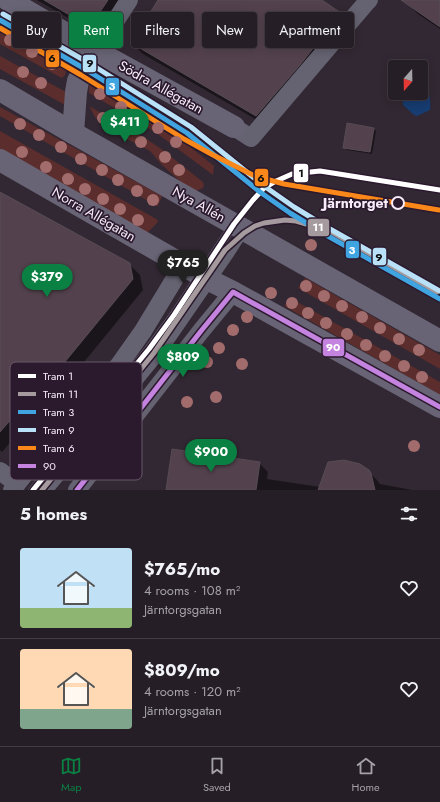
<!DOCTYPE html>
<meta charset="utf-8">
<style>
:root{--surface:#261e26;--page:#2e272e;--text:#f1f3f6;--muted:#a4a2a7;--line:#423c43;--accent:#0b8043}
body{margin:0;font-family:Jost,sans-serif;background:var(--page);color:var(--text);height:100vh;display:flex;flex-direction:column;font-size:15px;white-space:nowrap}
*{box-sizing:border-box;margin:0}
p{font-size:13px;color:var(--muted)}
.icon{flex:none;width:22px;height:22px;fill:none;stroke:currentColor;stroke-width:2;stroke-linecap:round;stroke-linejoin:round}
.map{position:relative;height:490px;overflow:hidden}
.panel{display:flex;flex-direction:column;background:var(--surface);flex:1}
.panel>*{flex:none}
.hud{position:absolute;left:12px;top:12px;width:416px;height:36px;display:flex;gap:8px}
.needle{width:26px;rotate:200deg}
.tools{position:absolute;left:388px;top:60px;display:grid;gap:8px}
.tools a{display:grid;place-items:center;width:40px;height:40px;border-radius:4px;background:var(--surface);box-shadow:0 2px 10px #0003,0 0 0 1px var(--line);font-size:20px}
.price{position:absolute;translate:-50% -34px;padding:0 9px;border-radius:14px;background:var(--accent);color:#fff;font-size:13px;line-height:26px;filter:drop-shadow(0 1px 2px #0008)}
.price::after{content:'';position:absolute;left:50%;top:24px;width:12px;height:9px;margin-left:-6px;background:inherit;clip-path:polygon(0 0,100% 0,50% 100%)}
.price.on{background:#222;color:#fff}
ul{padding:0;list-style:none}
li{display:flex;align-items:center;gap:12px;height:100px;padding:0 20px}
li+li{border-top:1px solid var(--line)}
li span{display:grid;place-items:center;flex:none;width:112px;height:80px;border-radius:4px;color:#555}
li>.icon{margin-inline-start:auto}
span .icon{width:48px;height:48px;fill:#fffc;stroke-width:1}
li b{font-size:17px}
h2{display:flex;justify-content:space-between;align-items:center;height:48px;padding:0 20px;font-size:17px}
.pill{padding:0 14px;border-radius:4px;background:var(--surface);box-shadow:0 2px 10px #0003,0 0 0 1px var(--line);font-size:14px;line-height:36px}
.pill.on{background:var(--accent);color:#fff}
.tab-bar{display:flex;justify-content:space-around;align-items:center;height:56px;border-top:1px solid var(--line);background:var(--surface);font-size:11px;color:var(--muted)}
.tab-bar a{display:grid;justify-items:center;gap:2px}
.tab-bar .on{color:var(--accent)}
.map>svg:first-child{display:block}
.green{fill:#5b2d2c}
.water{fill:#173c70}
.shadow{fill:#0007}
.building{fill:#53424d;stroke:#574c54}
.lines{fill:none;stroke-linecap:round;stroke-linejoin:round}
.lane{stroke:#656271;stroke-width:9}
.street{stroke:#656271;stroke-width:18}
.secondary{stroke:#686475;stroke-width:22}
.bus-1-casing{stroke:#2b192e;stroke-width:8}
.bus-1{stroke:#c483df;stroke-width:5}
.tram-1-casing{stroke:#2b192e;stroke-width:8}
.tram-2-casing{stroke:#2b192e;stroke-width:8}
.tram-3-casing{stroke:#2b192e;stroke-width:8}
.tram-4-casing{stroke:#2b192e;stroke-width:8}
.tram-5-casing{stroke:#2b192e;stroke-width:8}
.tram-1{stroke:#fff;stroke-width:5}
.tram-2{stroke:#a59a9d;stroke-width:5}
.tram-3{stroke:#40a4e0;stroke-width:5}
.tram-4{stroke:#b9e2f8;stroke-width:5}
.tram-5{stroke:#fa8719;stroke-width:5}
.tree{fill:#a26c6c}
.stop-dot{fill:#2b192e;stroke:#f8ecfa;stroke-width:2}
.labels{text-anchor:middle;stroke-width:3.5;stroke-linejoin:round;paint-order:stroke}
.street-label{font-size:14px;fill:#f8ecfa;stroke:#2b192e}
.stop-label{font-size:14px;font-weight:bold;fill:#f8ecfa;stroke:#2b192e;text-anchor:end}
.key{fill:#2b192e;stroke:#68586b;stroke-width:1}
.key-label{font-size:11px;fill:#f8ecfa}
.line-badge{stroke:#2b192e;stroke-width:1.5}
.badge-label{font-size:11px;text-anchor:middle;font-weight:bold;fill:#fff}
.pale-badge-label{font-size:11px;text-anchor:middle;font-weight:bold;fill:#111}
</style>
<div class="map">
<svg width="440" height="490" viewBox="0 0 440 490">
<rect width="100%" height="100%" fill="#322833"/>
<path class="green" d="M0,32L66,70L65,75L62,78L56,75L0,44Z
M0,56L66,92L65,105L0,69Z
M89,83L165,127L214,166L213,175L155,132L89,93Z
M89,106L140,135L160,148L203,182L204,185L203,188L196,191L182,183L162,165L150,151L104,127L95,117Z
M0,107L162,196L158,206H157L0,116Z
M0,131L158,220L157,223L147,233L0,149Z
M305,278L440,355V369L298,288Z
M292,299L440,382V395L284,306Z"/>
<path class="water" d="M421,88C423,89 426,89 427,90C430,93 431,106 430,110L417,116L414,115L403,105V101L407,93H421Z"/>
<path class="shadow" d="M37,0H126L101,37Z
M159,0H320L341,14L351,24L267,126L143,54L132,43Z
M409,0H440V29L418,14L407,3Z
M373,129L376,131L372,154L347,150L344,147Z
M0,194L129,264L140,275L143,290L75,373L73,371L2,452L0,450Z
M259,463L268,472L267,479L320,487L367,470L376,479L380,484L412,490H167Z"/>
<path class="building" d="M44,0H108L90,27Z
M158,0H322L341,13L300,65L256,116L131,43Z
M401,0H440V27Z
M347,123L374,128L370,152L343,148Z
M0,192L130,263L133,279L64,363L62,361L0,432Z
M172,449L260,462L256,490H166Z
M344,460L360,464L369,470L371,473L375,490H318L328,462Z"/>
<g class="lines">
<path class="lane" d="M33,490L149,349L174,315L234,224
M49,490L160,355L229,255L245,230"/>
<path class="street" d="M96,51L129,0
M234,127L251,138L366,3L369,0
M0,471L17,484
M12,490L40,455L119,365L143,331L183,265
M77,490L201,331L233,292"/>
<path class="secondary" d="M8,0L96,51L234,127
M0,90L73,133L440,341
M73,133L76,92L78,81L96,51
M0,160L211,281L233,292L440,407"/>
<defs>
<path id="bus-1" d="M77,490L201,331L233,292L440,407"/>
</defs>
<use href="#bus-1" class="bus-1-casing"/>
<use href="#bus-1" class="bus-1"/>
<defs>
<path id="tram-1" d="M33,490L149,349L174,315L234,224L253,200L264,188L274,182L292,174L320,171L440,190"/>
<path id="tram-2" d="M42,490L154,353L225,250L244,233L255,226L264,223L285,220L296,221L330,231L437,292"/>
<path id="tram-3" d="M0,20L85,69L187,133L260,192L290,213L326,235L440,299"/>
<path id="tram-4" d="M3,14L89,63L191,127L264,186L294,207L330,229L440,291"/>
<path id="tram-5" d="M0,28L81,75L184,139L213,155L255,176L284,184L439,210"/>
</defs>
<use href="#tram-1" class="tram-1-casing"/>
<use href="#tram-2" class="tram-2-casing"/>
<use href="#tram-3" class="tram-3-casing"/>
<use href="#tram-4" class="tram-4-casing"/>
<use href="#tram-5" class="tram-5-casing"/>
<use href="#tram-1" class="tram-1"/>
<use href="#tram-2" class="tram-2"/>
<use href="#tram-3" class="tram-3"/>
<use href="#tram-4" class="tram-4"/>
<use href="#tram-5" class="tram-5"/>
</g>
<g class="tree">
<circle cx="10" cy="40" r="6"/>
<circle cx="32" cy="52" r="6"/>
<circle cx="52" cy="64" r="6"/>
<circle cx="23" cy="72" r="6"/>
<circle cx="41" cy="83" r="6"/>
<circle cx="100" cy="94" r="6"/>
<circle cx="121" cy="107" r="6"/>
<circle cx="103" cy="118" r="6"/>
<circle cx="141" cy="118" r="6"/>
<circle cx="20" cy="124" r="6"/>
<circle cx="158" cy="128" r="6"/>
<circle cx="124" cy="130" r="6"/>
<circle cx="39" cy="135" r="6"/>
<circle cx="141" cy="142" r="6"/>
<circle cx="176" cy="142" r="6"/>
<circle cx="61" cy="147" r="6"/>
<circle cx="22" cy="152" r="6"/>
<circle cx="165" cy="157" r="6"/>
<circle cx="81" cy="159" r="6"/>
<circle cx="46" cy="167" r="6"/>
<circle cx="102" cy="170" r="6"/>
<circle cx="179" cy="170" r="6"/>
<circle cx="68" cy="179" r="6"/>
<circle cx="118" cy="180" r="6"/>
<circle cx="85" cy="189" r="6"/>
<circle cx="137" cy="191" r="6"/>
<circle cx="103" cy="199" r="6"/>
<circle cx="153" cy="200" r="6"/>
<circle cx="120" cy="209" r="6"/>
<circle cx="138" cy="220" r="6"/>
<circle cx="311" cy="245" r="6"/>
<circle cx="306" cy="286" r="6"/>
<circle cx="271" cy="293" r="6"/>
<circle cx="324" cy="296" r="6"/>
<circle cx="292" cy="303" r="6"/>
<circle cx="342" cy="306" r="6"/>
<circle cx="308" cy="313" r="6"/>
<circle cx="247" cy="317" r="6"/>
<circle cx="362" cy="317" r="6"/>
<circle cx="326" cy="323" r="6"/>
<circle cx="380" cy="328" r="6"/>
<circle cx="233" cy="330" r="6"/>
<circle cx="347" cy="334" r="6"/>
<circle cx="399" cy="339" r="6"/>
<circle cx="366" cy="345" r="6"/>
<circle cx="219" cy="348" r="6"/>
<circle cx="419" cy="350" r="6"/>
<circle cx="385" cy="356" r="6"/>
<circle cx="207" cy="362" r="6"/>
<circle cx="242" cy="364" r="6"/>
<circle cx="404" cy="366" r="6"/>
<circle cx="422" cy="377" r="6"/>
<circle cx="216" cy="397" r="6"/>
<circle cx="187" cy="402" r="6"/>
<circle cx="414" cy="446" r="6"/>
</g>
<circle class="stop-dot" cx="398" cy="203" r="6"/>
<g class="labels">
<g class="street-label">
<text transform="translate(161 87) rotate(29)" y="5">Södra Allégatan</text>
<text transform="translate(199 204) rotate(29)" y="5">Nya Allén</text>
<text transform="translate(94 214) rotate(30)" y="5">Norra Allégatan</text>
</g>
<g class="stop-label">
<text x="388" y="208">Järntorget</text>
</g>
</g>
<rect x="10" y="362" width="132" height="118" rx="6" class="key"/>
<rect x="18" y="374" width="18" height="4" fill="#fff"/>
<rect x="18" y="392" width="18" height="4" fill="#a59a9d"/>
<rect x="18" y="410" width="18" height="4" fill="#40a4e0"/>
<rect x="18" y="428" width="18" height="4" fill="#b9e2f8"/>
<rect x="18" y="446" width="18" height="4" fill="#fa8719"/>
<rect x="18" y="464" width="18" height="4" fill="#c483df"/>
<g class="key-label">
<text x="43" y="380">Tram 1</text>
<text x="43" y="398">Tram 11</text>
<text x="43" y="416">Tram 3</text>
<text x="43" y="434">Tram 9</text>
<text x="43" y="452">Tram 6</text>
<text x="43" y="470">90</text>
</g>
<g class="line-badge">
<rect x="45" y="49" width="15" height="19" rx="4" fill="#fa8719"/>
<rect x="82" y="54" width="15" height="19" rx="4" fill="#b9e2f8"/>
<rect x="105" y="77" width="15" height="19" rx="4" fill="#40a4e0"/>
<rect x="293" y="163" width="16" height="20" rx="4" fill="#fff"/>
<rect x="254" y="168" width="15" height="19" rx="4" fill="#fa8719"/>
<rect x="307" y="218" width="23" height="19" rx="4" fill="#a59a9d"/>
<rect x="345" y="240" width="15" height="19" rx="4" fill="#40a4e0"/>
<rect x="372" y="247" width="15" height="19" rx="4" fill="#b9e2f8"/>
<rect x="322" y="338" width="23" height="19" rx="4" fill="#c483df"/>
</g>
<g class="badge-label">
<text x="112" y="90">3</text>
<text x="318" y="231">11</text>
<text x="352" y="254">3</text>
<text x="333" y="351">90</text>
</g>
<g class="pale-badge-label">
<text x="52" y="62">6</text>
<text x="90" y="67">9</text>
<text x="301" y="177">1</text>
<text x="261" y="182">6</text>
<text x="379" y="261">9</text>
</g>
</svg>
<div class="tools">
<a><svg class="needle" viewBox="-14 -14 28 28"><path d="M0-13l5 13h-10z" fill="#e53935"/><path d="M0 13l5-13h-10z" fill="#a4a2a7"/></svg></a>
</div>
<b class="price" style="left:125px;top:143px">$411</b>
<b class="price on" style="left:183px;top:284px">$765</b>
<b class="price" style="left:47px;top:298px">$379</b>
<b class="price" style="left:183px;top:378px">$809</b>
<b class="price" style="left:211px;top:473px">$900</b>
<div class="hud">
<a class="pill">Buy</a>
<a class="pill on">Rent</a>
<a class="pill">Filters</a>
<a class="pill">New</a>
<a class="pill">Apartment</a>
</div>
</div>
<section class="panel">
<h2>5 homes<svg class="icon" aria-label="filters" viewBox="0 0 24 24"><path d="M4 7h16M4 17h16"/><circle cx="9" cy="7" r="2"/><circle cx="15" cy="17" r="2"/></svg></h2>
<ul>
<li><span style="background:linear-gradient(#bfe0f5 75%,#8fb573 0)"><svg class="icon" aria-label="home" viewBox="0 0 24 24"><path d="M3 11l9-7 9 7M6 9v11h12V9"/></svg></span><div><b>$765/mo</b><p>4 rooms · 108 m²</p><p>Järntorgsgatan</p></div><svg class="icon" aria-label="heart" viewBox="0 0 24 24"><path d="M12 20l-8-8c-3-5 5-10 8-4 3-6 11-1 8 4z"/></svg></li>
<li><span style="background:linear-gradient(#ffd9b3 75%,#7fa58c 0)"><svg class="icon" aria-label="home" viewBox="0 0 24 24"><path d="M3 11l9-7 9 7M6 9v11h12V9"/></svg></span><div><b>$809/mo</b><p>4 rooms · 120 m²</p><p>Järntorgsgatan</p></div><svg class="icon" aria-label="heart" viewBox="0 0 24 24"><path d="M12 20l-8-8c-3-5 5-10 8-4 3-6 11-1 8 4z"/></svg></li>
</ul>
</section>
<nav class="tab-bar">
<a class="on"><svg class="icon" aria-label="map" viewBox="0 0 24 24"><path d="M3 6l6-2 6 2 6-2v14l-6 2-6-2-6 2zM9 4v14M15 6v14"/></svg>Map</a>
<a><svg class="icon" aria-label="saved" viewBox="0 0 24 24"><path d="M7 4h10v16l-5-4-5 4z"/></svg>Saved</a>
<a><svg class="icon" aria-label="home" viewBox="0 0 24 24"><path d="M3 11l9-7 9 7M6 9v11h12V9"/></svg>Home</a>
</nav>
